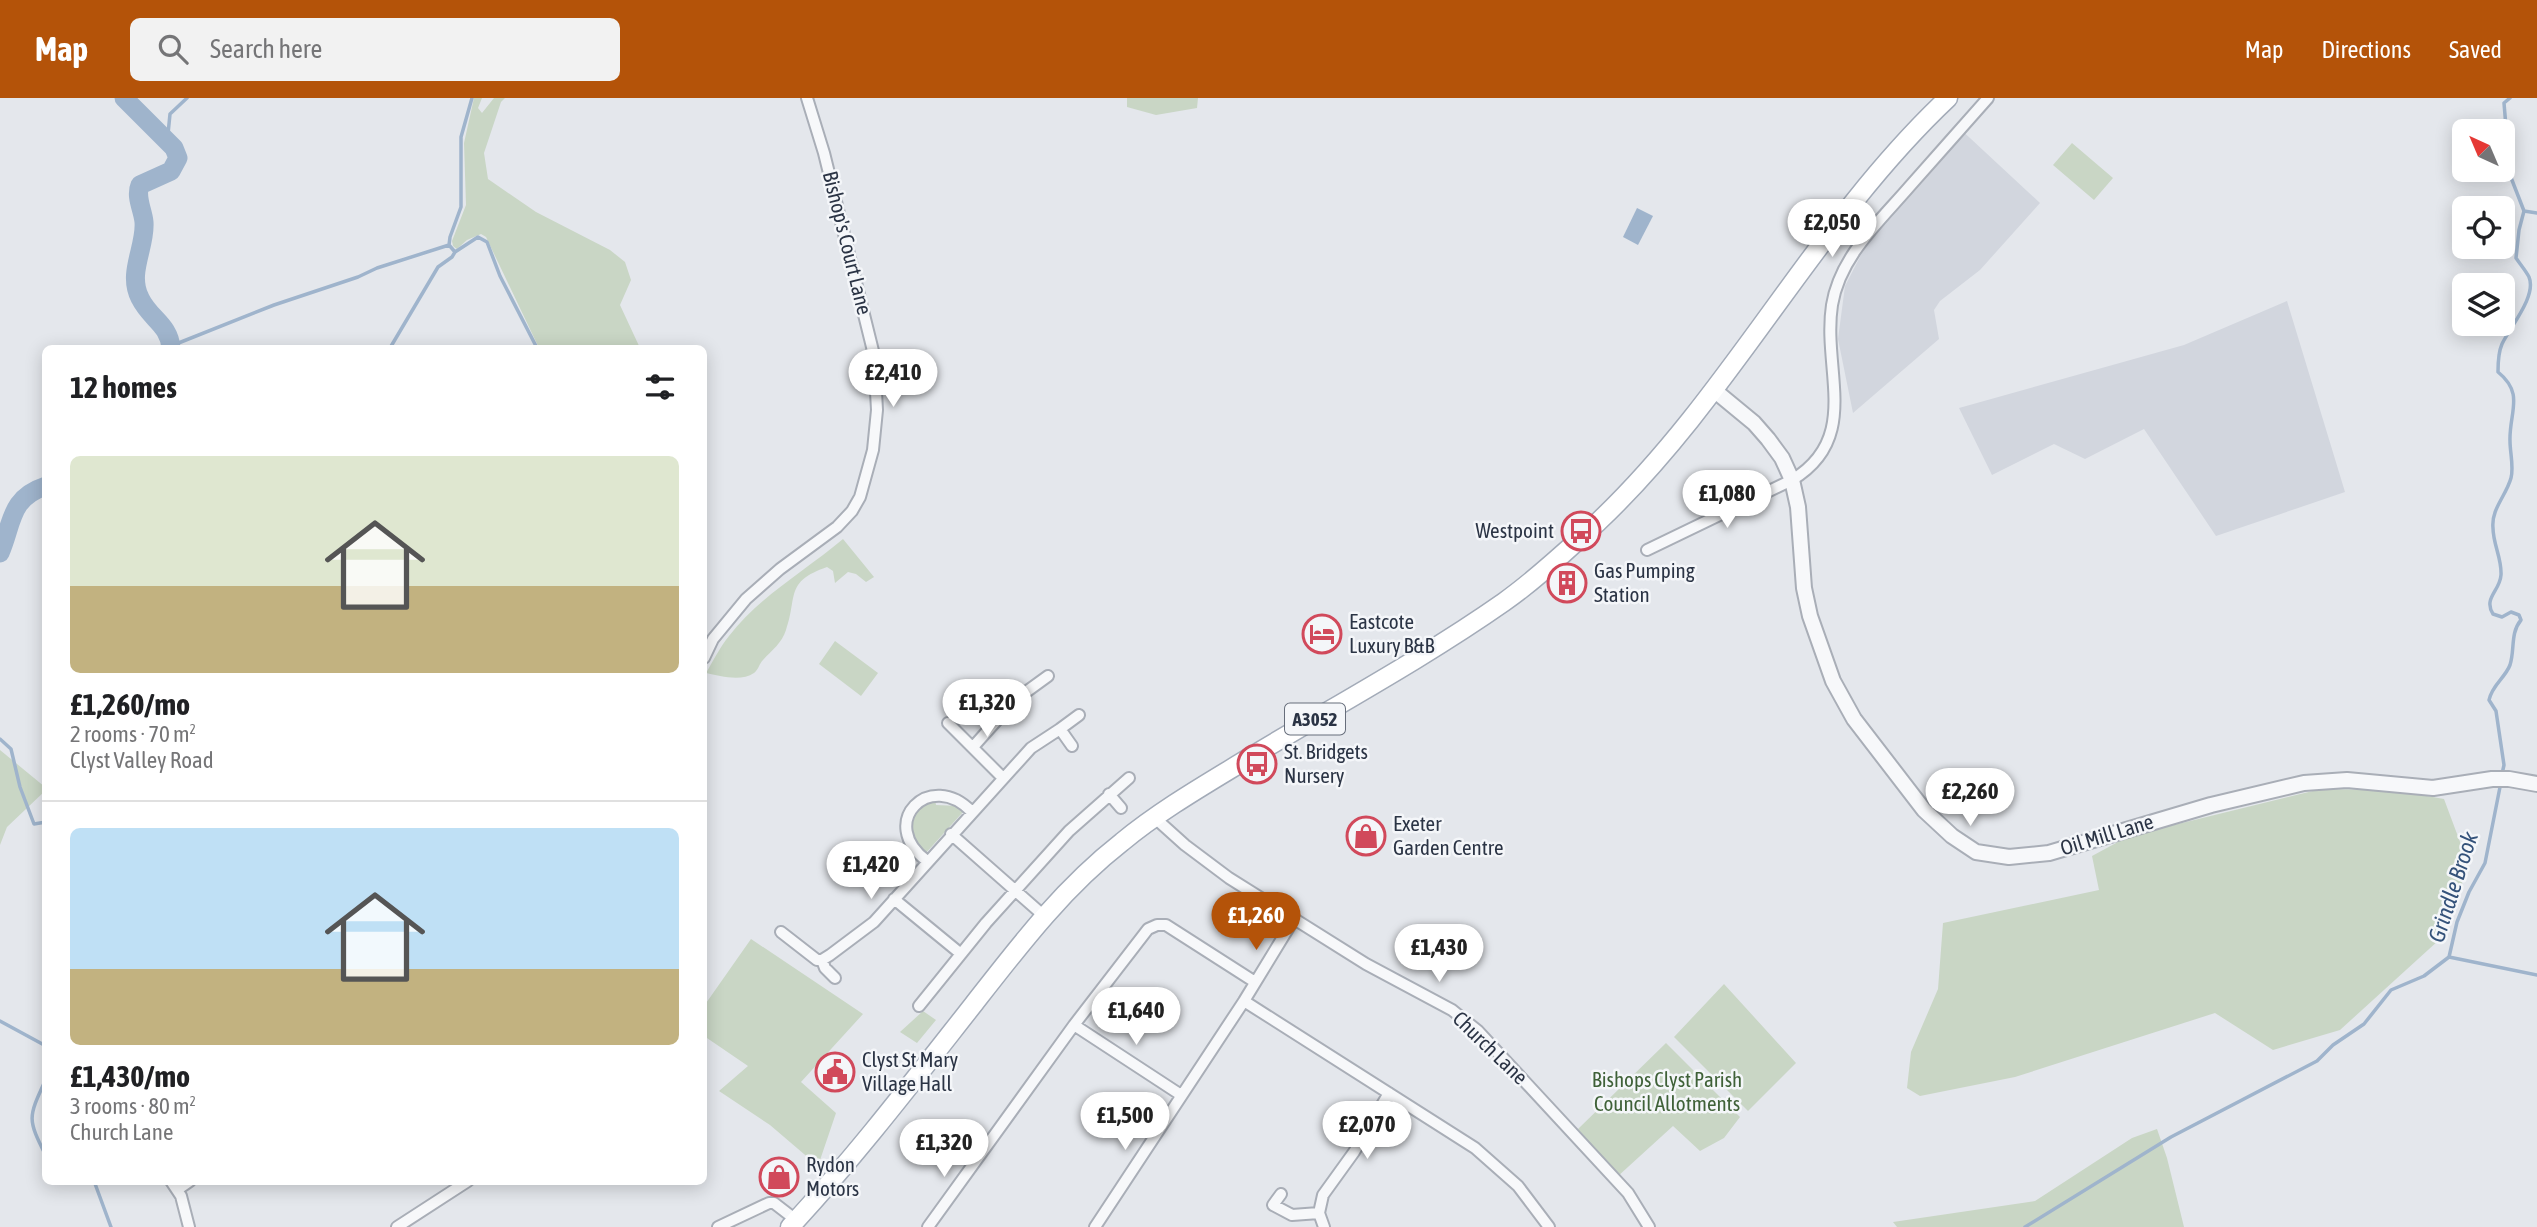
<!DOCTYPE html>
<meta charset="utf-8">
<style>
:root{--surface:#fff;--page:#f2f2f2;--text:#202124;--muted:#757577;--line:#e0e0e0;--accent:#b45309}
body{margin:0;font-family:"Asap Condensed",sans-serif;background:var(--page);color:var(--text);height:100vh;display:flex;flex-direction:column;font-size:26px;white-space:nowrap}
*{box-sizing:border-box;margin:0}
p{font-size:23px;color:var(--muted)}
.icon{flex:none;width:38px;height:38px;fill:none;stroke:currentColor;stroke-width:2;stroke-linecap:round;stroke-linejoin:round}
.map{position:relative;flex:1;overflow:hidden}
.side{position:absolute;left:42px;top:247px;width:665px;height:840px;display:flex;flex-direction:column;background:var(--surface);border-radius:10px;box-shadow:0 4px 18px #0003}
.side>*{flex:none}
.needle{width:46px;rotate:316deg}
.buttons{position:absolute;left:2452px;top:21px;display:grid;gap:14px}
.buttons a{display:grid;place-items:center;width:63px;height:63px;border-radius:10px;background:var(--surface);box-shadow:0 4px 18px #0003;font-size:35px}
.price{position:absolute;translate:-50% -60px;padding:0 16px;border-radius:24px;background:#fff;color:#222;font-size:23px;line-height:46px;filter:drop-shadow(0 2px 4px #0008)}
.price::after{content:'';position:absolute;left:50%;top:42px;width:21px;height:16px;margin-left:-10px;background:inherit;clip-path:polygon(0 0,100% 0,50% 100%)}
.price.selected{background:var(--accent);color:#fff}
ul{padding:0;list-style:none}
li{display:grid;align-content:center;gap:14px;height:371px;padding:0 28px}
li+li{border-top:2px solid var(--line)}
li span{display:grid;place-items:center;height:217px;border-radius:10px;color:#555}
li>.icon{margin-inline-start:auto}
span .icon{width:126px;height:126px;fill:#fffc;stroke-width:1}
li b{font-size:30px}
h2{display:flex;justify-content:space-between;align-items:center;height:84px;padding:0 28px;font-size:30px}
header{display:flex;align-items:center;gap:42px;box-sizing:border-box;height:98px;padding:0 35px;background:var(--accent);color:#fff}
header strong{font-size:33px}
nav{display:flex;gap:38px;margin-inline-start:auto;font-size:24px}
.search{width:490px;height:63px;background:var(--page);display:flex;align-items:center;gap:18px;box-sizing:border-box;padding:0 24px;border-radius:10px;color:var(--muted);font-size:26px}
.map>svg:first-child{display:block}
.built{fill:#d2d6de}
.green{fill:#c9d6c5}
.water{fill:#9fb4cc}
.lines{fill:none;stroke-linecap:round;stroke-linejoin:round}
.stream{stroke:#9fb4cc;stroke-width:3.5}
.river{stroke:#9fb4cc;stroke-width:19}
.minor-casing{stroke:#a9aeb7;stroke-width:14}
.tertiary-casing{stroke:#a9aeb7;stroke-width:18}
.primary-casing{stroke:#a3abb8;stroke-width:21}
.minor{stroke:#f7f8fa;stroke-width:10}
.tertiary{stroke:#f7f8fa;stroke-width:14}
.primary{stroke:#fff;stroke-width:18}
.labels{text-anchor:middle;stroke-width:5;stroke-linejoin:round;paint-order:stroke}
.shield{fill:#f4f6f9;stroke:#676e7b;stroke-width:2}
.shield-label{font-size:19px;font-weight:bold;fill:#2b3445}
.street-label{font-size:21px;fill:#2b3445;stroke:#f4f6f9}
.poi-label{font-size:21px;fill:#2b3445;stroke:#f4f6f9;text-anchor:start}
.park-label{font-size:21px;fill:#3f6138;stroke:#f4f6f9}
.water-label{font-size:23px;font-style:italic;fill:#34527a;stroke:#f4f6f9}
</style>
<header>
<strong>Map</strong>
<div class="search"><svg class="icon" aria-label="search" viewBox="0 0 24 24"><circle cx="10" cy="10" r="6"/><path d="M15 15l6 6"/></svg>Search here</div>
<nav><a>Map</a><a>Directions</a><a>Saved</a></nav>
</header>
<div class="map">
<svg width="2537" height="1129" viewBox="0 0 2537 1129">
<rect width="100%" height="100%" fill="#e4e7ec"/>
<path class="built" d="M1956,27L2040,105L1980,172L1940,203L1934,212L1939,241L1853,315L1838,241L1845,188L1863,153L1856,138Z
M2287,203L2345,394L2216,438L2144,331L2085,361L2054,346L1992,377L1959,310L2184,247Z"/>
<path class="green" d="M474,0H482L478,10L482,15L494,0H505L501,4L484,55L488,81L536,114L610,152L625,164L631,182L620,207L640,250H539L486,139L481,136L467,142L457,151L453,148L452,143L466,107L464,45Z
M1127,0H1198L1197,10L1156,17L1127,9Z
M2072,45L2113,80L2094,102L2053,67Z
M843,441L874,479L866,484L856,476L848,474L835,485L833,473L827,469C784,484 798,499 786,532C782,545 772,552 763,562C759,566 759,571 754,575C741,584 720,578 706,575C713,563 720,549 729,538C760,498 805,473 843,441Z
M835,543L878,575L861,598L819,566Z
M0,652L45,689L46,692L7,729L0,747Z
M2321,691L2393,692L2444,701L2466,760L2461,793L2439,842L2340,932L2273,952L2215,915L2015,979L1920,998L1907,990L1911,954L1938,891L1943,825L2099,792L2092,758L2129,738Z
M935,701L936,707L959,708L963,714L925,756L920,754L909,728L914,713Z
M751,841L863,916L801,984L836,1015L818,1068L770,1027L719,993L748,968L704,938V908Z
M1724,886L1796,965L1748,1013L1674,939Z
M923,913L936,922L917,945L900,934Z
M1666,945L1740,1019L1724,1040L1700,1053L1673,1028L1617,1079L1578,1031Z
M2157,1031L2167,1060L2184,1129H1897L1893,1124L2035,1103L2132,1040Z"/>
<path class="water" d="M1637,110L1653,118L1638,147L1623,139Z"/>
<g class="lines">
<path class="stream" d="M165,41L168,36L170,16L187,0
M2524,113L2537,115
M455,154L478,139L487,144L500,178L537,250
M171,248L274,207L358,179L377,170L449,147
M390,250L438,169L452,159L455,154L449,147L450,139L461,109V39L472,0
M0,641L11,651L20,689L34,726L46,724
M2502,676L2504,667L2496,613L2489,602C2492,587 2505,580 2510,567C2515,552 2510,535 2521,522L2519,517L2511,514L2502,519L2493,516C2483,500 2500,493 2501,477C2502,461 2493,446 2493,430C2491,411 2506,398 2511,380C2514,369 2510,355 2510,343C2509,314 2525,296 2498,274C2498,265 2498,255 2502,246C2510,229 2537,198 2529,179C2526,173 2520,166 2516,160L2519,132L2524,113L2510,77L2504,5L2510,0
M2449,859L2537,877
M0,923L46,948
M46,981C28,1020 27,1020 46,1058
M94,1083L111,1129
M2025,1129L2171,1039L2317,963L2333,947L2364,926L2391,892L2424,878L2449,859L2457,824L2469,794L2485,765L2501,684"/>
<path class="river" d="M124,0L174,50L178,60L171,73L140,87C135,99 143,112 144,124C146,149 127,175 140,200C150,221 169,226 171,250
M0,455C13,425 9,400 46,388"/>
<defs>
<path id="minor" d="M1647,452L1792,382C1862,340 1822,272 1832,207C1840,158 1880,123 1910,88C1936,59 1962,29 1988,0
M704,560L713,541L746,501L780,471L837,429L852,413L860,399L873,352L877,312L874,257L824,55L807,0
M948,625L1003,680
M1072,648L1060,631L1079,617
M973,649L1015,602L1048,578
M1109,696L1121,710
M1155,720L1185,747L1229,780L1366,866L1452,912L1478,933L1628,1095L1649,1129
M951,736L1043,817
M927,763C876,725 930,670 972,714
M894,801L961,856
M781,834L817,862H822L830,857L874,824L1031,650L1060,631
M822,862L825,870L835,880
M1244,903L1475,1050L1518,1088L1549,1129
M919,908L986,825L1069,733L1129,680
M1074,927L1181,997
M171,1083L181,1098L189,1129
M177,1092L190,1083
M1281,1096L1273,1107L1292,1117L1319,1115
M397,1129L468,1083
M718,1129L769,1105H774L796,1122
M928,1129L1074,927L1148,831L1157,827H1166L1255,884
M1095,1129L1244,903L1294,821
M1324,1129L1319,1115L1323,1097L1354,1054L1389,995"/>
<path id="tertiary" d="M1714,292L1754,325L1768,341L1782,360L1792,382L1798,409L1804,490L1810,518L1833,583L1854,621L1924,712L1952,738L1976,754L2009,759L2049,755L2211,707L2304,685L2347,682L2433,690L2492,681H2509L2537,686"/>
<path id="primary" d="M790,1129C855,1059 914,982 973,907C1019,848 1063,790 1122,744C1162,711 1208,685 1252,658C1337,607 1424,560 1504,504C1538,480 1568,451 1598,424C1732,297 1814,126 1948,0"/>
</defs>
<use href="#minor" class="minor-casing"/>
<use href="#tertiary" class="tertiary-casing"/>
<use href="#primary" class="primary-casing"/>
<use href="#minor" class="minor"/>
<use href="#tertiary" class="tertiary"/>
<use href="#primary" class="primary"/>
</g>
<defs>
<symbol id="bus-ring" viewBox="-11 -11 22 22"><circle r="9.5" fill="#f4f6f9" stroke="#d1495b" stroke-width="1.5"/><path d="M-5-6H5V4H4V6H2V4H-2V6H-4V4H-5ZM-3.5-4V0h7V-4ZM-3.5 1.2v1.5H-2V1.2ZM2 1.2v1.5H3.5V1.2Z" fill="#d1495b"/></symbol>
<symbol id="building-ring" viewBox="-11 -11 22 22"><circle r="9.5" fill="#f4f6f9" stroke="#d1495b" stroke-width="1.5"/><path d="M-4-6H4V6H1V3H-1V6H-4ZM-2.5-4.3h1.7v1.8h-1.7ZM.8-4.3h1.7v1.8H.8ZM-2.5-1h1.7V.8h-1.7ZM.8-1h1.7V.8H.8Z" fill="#d1495b"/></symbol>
<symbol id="hotel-ring" viewBox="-11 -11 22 22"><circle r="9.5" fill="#f4f6f9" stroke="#d1495b" stroke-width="1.5"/><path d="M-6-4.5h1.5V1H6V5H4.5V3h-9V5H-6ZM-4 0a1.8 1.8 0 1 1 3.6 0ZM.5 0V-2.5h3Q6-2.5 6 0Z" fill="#d1495b"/></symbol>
<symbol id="shop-ring" viewBox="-11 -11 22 22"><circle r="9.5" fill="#f4f6f9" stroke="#d1495b" stroke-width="1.5"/><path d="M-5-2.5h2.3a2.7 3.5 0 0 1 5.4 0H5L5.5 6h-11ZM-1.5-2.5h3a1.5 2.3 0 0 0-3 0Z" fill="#d1495b"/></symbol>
<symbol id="civic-ring" viewBox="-11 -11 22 22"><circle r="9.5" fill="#f4f6f9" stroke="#d1495b" stroke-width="1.5"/><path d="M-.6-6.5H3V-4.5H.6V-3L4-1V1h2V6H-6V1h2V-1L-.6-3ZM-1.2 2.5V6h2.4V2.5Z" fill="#d1495b"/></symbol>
</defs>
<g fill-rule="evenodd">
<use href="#bus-ring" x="1559" y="411" width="44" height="44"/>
<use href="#building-ring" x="1545" y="463" width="44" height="44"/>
<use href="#hotel-ring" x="1300" y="514" width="44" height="44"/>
<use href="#bus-ring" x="1235" y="644" width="44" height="44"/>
<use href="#shop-ring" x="1344" y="716" width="44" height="44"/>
<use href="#civic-ring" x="813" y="952" width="44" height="44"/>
<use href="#shop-ring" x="757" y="1057" width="44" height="44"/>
</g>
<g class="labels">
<rect class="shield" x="1285" y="605.5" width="60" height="31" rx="5"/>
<g class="shield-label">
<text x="1315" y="628">A3052</text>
</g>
<g class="street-label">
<text transform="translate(847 145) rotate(76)" y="7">Bishop's Court Lane</text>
<text transform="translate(2107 737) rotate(-17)" y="7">Oil Mill Lane</text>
<text transform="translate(1490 950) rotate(44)" y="7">Church Lane</text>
</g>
<g class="poi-label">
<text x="1554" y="440" text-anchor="end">Westpoint</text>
<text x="1594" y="480">Gas Pumping<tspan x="1594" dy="24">Station</tspan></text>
<text x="1349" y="531">Eastcote<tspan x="1349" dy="24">Luxury B&amp;B</tspan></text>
<text x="1284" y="661">St. Bridgets<tspan x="1284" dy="24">Nursery</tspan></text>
<text x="1393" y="733">Exeter<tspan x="1393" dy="24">Garden Centre</tspan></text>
<text x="862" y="969">Clyst St Mary<tspan x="862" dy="24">Village Hall</tspan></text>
<text x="806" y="1074">Rydon<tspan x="806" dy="24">Motors</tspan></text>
</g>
<g class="park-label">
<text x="1667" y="989">Bishops Clyst Parish<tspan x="1667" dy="24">Council Allotments</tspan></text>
</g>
<g class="water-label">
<text transform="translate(2453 789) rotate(-72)" y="8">Grindle Brook</text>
</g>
</g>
</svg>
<div class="buttons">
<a><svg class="needle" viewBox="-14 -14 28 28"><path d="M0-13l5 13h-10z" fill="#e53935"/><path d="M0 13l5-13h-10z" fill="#757577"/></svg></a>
<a><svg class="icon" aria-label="locate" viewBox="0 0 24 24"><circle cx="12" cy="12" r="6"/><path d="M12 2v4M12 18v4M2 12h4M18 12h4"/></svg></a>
<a><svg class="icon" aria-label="layers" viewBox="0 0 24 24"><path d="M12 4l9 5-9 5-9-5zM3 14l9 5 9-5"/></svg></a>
</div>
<b class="price" style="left:1832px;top:161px">£2,050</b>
<b class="price" style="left:893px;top:311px">£2,410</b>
<b class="price" style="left:1727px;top:432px">£1,080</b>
<b class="price" style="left:987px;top:641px">£1,320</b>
<b class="price" style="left:1970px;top:730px">£2,260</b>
<b class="price" style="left:871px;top:803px">£1,420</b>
<b class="price selected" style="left:1256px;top:854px">£1,260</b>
<b class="price" style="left:1439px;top:886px">£1,430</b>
<b class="price" style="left:1136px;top:949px">£1,640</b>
<b class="price" style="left:1125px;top:1054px">£1,500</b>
<b class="price" style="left:1367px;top:1063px">£2,070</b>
<b class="price" style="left:944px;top:1081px">£1,320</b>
<section class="side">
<h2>12 homes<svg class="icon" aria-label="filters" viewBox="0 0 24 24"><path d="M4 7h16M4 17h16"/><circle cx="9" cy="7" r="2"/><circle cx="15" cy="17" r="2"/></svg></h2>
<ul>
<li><span style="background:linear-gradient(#dfe7d0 60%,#c2b280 0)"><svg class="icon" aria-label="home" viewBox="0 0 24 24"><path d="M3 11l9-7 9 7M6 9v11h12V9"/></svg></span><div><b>£1,260/mo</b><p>2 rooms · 70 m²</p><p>Clyst Valley Road</p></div></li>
<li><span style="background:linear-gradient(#bfe0f5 65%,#c2b280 0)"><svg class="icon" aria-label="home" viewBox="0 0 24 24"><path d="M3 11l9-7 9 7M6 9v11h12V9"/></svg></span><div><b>£1,430/mo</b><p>3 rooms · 80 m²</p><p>Church Lane</p></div></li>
</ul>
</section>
</div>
